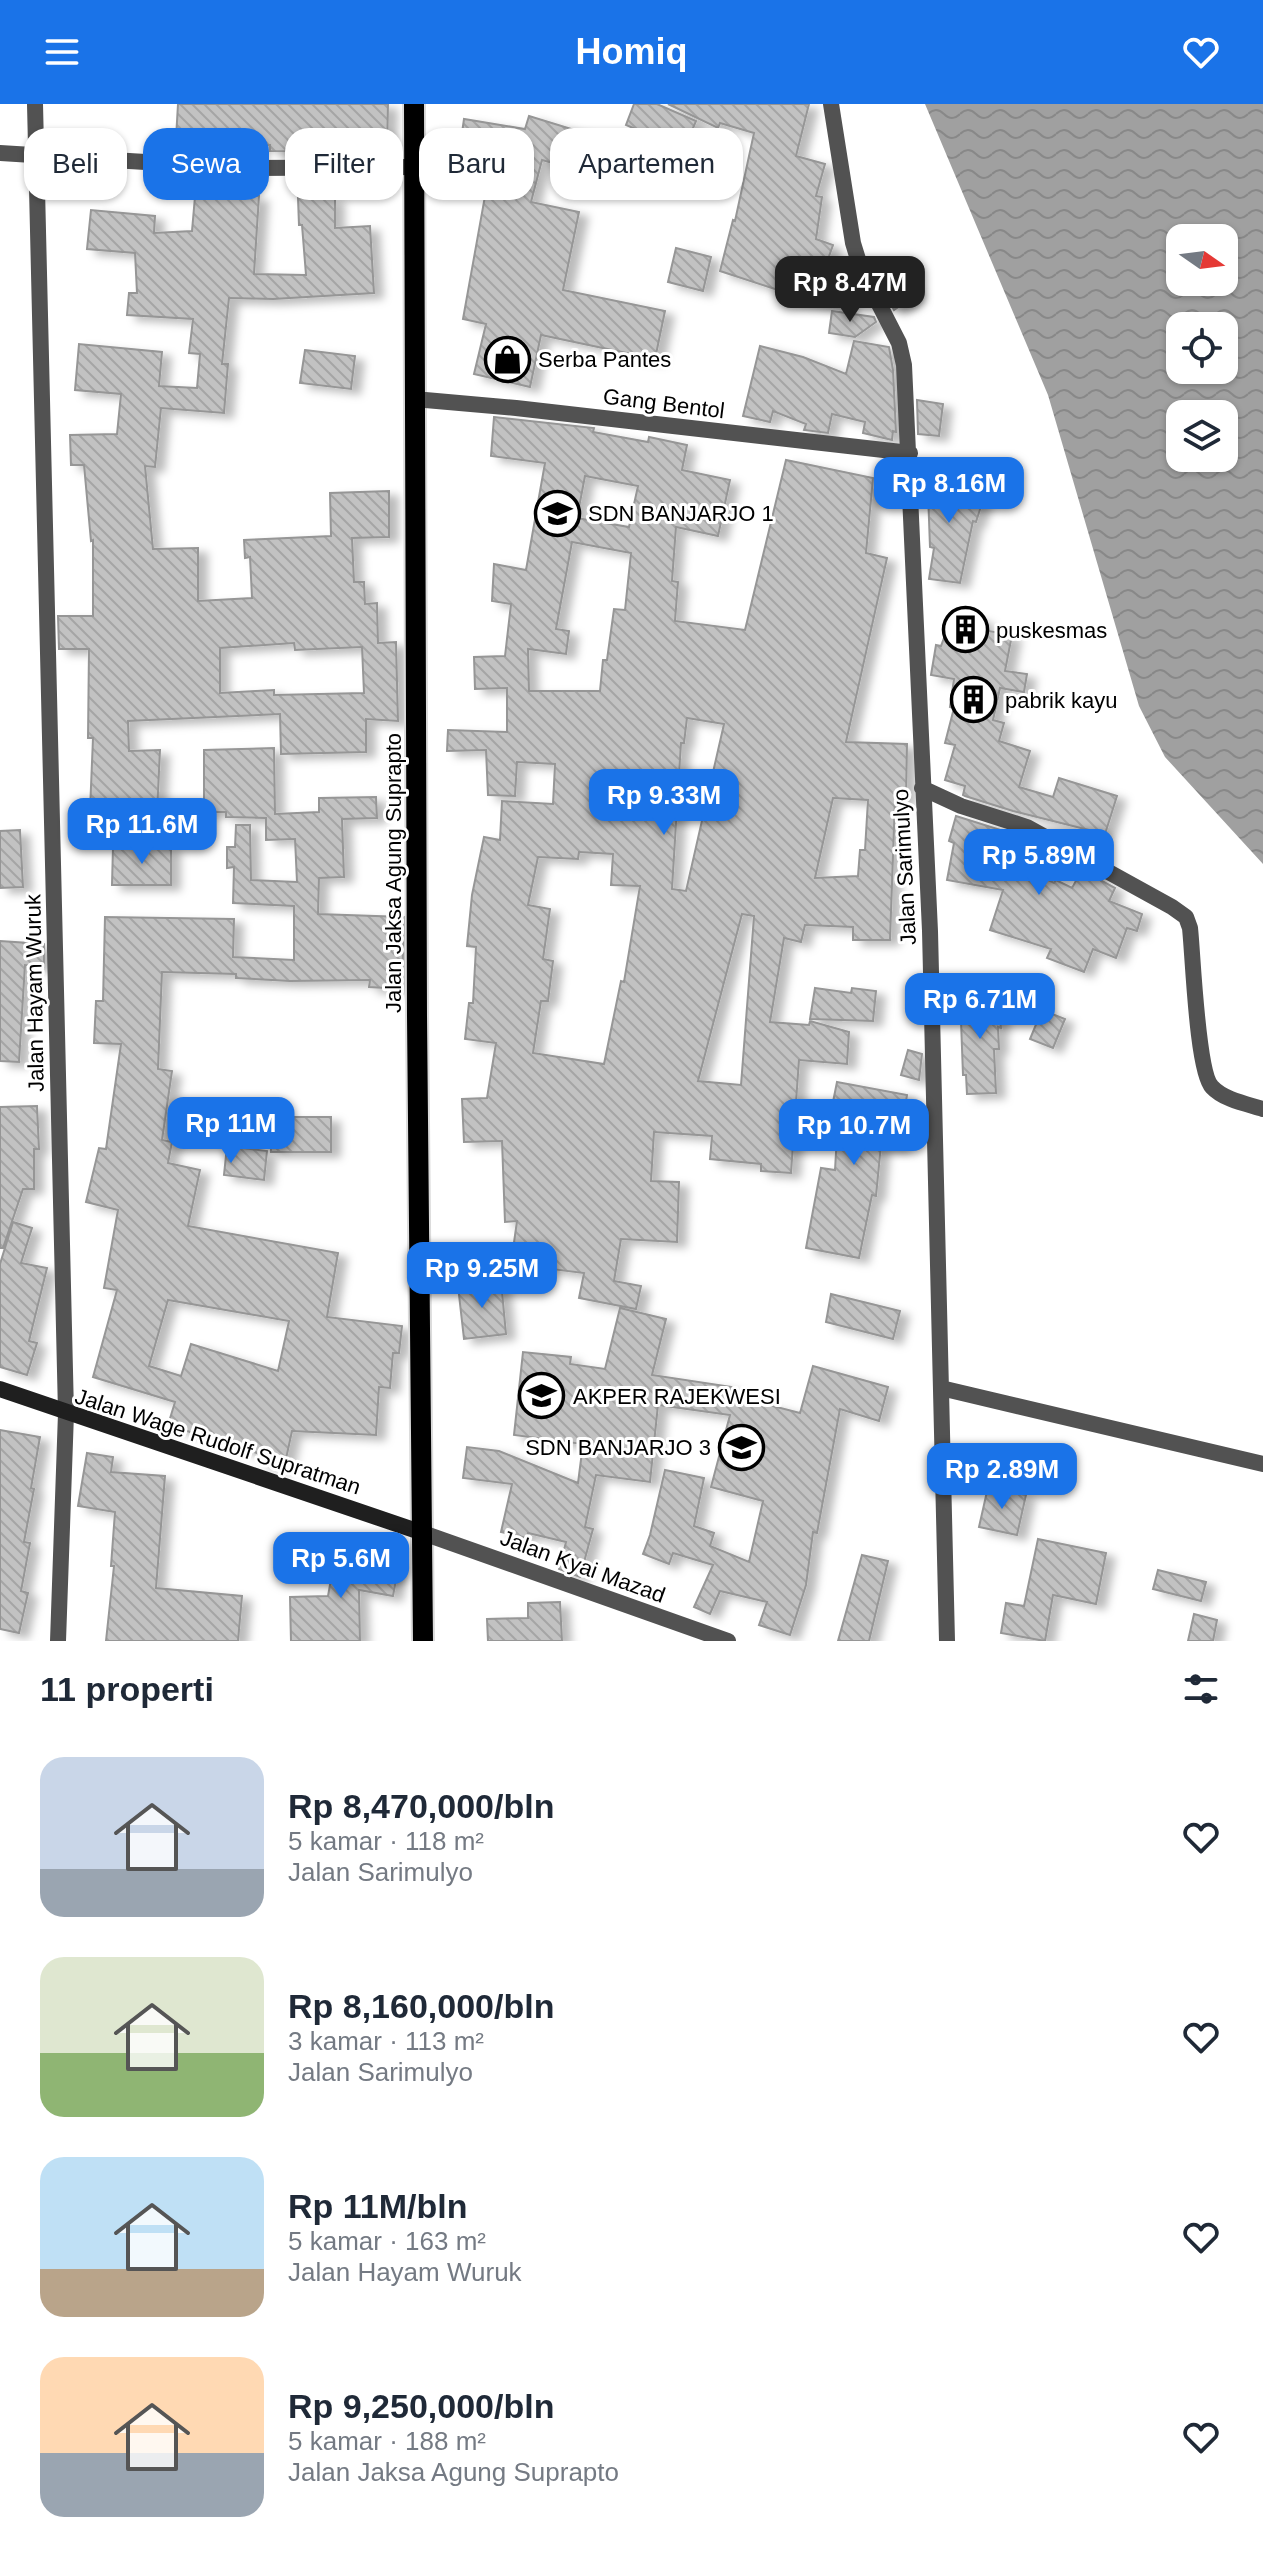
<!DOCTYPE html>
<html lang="id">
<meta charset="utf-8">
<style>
:root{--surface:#fff;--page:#f6f6f7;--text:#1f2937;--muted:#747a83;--accent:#1a73e8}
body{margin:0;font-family:Helvetica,sans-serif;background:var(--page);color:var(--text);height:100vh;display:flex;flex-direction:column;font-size:30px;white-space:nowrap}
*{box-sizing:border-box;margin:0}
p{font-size:26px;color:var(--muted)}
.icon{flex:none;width:44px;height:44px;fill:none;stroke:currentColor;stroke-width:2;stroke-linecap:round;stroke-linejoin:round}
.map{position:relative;height:1537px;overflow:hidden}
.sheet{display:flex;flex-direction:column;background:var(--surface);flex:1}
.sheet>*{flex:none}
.top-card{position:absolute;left:24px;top:24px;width:800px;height:72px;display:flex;gap:16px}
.needle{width:52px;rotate:104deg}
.tools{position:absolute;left:1166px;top:120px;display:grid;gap:16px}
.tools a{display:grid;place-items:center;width:72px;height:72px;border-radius:16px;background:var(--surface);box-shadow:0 2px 6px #0004;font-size:40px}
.price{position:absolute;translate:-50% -68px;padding:0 18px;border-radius:16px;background:var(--accent);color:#fff;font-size:26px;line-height:52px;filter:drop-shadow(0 2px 4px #0008)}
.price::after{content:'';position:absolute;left:50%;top:48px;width:24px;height:18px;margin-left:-12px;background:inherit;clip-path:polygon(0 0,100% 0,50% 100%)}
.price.selected{background:#222;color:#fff}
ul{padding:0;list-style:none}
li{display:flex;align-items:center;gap:24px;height:200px;padding:0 40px}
li span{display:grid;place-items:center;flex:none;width:224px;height:160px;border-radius:24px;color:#555}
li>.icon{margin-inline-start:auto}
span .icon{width:96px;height:96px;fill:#fffc;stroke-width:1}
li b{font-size:34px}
h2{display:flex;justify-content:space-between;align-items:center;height:96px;padding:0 40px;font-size:34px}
.chip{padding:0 28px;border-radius:24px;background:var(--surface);box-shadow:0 2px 6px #0004;font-size:28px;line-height:72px}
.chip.selected{background:var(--accent);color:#fff}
header{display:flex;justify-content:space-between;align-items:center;height:104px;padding:0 40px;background:var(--accent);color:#fff;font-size:36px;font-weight:700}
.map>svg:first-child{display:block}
.water{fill:url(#water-waves);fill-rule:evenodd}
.building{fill:url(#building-back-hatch);stroke:#969696;stroke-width:2;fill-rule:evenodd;filter:url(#shadow)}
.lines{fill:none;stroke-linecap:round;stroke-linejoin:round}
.primary-casing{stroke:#dbdbdb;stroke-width:24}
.minor{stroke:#525252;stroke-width:16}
.tertiary{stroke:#525252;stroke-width:16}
.secondary{stroke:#1f1f1f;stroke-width:16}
.primary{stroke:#000;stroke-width:20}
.labels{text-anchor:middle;stroke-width:6;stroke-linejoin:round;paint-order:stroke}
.poi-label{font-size:22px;fill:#000;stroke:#fff;text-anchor:start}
.street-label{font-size:22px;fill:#000;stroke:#fff}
</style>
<header><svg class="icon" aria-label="menu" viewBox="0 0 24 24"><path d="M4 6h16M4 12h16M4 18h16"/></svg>Homiq<svg class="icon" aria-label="heart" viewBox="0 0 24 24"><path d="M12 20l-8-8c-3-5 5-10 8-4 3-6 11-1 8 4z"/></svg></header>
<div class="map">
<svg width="1263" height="1537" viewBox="0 0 1263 1537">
<defs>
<pattern id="water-waves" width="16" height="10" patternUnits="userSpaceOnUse" patternTransform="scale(2)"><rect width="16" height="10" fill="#a0a0a0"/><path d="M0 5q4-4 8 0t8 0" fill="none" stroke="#888"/></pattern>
<pattern id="building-back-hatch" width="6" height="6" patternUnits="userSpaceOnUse" patternTransform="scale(2)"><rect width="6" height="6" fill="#c2c2c2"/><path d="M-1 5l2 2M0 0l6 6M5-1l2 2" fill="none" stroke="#a5a5a5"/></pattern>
<filter id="shadow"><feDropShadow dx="9" dy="5" stdDeviation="4" flood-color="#0004"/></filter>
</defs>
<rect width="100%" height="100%" fill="#fff"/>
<path class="water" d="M925,0H1263V760L1165,653L1139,602L1048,291ZM1180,134H1224V178H1180ZM1180,222H1224V266H1180ZM1180,310H1224V354H1180Z"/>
<path class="building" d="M178,0H388L387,49L270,47V41L209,40V36L176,35Z
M634,0H657L696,17L684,46L626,21Z
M668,0H809L796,52L825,60L816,92L822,93L816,135L833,141L822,172L838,175L832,203L786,193L787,189L720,167L733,116L735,117L754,29L720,19L718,24Z
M529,12L604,35L585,68L542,56L531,98L579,108L563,186L665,207L655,255L541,231L530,283L474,270L486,220L463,215L487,81L478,78L489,41L461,36L464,15L525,25Z
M196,81L230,84L229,90L259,92L254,170L306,171L302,121H299L298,94H335V124L370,122L374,189L273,195L229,194L222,260H228L224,309L161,304L155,363L145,362L153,445L198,444V497L252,494L250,453L245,454L244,436L331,432L330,389L389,387V433L352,434L354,478H364L365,500L377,499L378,539L396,538L398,617L366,615V648L281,650L280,610L128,617L129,647L160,646L157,710L90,707L93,634H88L89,545H59L58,512H93V436L91,437L84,361H71L70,331L117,330L121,290L75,286L79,240L162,248L159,282L197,284L200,250L189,249L193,215L127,211L129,189H137L135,149L87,145L91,106L155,112L154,129L192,127ZM294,539L295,546L362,543L364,589L274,591V586L220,589V544Z
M676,144L711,153L703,187L668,178Z
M896,160L916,191L894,206L877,172Z
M832,207L874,213L876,218L855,233L829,229Z
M854,237L889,243L893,266L896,328L893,327L892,336L863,329L865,318L832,310L828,329L804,326L806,320L773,307L770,318L743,312L760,242L803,253L846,270Z
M305,246L355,252L351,285L300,279Z
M917,296L943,300L939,332L918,330Z
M494,313L594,324L593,328L648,338L649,333L687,341L682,366L730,376L718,432L676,423L672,477L678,478L675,517L745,526L786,356L873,374L866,449L887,454L846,638L907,640L906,697L895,696L890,836H853V823L805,821L801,838L784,834L770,918L809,921L810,917L849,928L847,960L799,956L791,1069L761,1067V1060L710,1055L712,1032L654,1028L651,1077L679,1078L677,1138L621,1135L614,1177L641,1182L636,1205L579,1194L584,1169L511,1160L517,1117L505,1118L502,1037L464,1038L462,995L487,994L496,939L465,935L469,899H473L476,843L467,842L472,791L484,733L500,736L502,697L553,700L555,660L517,658L515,692L488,691L486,646L447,647L448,626L507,628V584L475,585L474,553L505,552L511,500L492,497L494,460L526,466L545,359L491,352ZM585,372L638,382L629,423L577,414ZM572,438L631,449L625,506L614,505L607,556H603L600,587H529L528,545L566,550L569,527L556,525ZM687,614L724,620L686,787L672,785L681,639H684ZM833,694L868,696L865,746H860L858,772L815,774ZM579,748L613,750L611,781L640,782L624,878L621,877L604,960L533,949L541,897H548L553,857L543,855L550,805L528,801L538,753L578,755ZM742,810L754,812L741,981L698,977Z
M925,369L962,373L959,388L983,396L976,418L973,417L960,479L929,475L934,444L930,443L928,388L921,387Z
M954,507L984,516L983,526L1012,531L1005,567L1027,570L1024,588L1000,584L993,616L1004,619L999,637L1030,647L1019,683L1053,693L1059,674L1117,692L1105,730L1013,707L965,692L963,691L965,682L945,676L955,641L945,639L954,604L950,603L954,575L931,571L936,541L941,542Z
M274,644L275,710L319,708V694L376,693L377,714L342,715L344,773L319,774L318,810L404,813L402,885L369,883L370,876L290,877L236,874V870L162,868L158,965L172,967L162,1036L172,1038L168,1059L200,1066L188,1122L338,1149L327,1213L402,1222L399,1249H393L390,1284L379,1283L376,1331L292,1327L284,1364L258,1358L260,1350L168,1321L175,1298L93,1273L117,1186L104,1184L118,1106L86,1098L99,1044L106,1045L121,940L94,939L96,897H103L105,813L234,815L233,853L294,856V802L233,799L234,763L227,764V743H235L236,721H250L251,776L297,778L295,735L266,736V714L226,713V708H204V646ZM168,1196L289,1217L278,1267L191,1240L181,1272L149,1262Z
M956,712L1023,733L1035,740L1019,761L1054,779L1056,776L1072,784L1082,766L1115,784L1109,797L1142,810L1137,827L1127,824L1116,854L1093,845L1084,868L1047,854L1051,845L990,826L1003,786L947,776L954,739L949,737Z
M20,726L23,783L0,784V727Z
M113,743H171V781H112Z
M0,837L44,840V863L25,861L19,958L0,957Z
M815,884L851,889L852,884L876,887L873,917L810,915Z
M960,890L998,892L1001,924L998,923L999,945H994L996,989L967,990L966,971H963Z
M1042,906L1065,915L1053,944L1030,935Z
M908,946L922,950L919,976L901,971Z
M837,978L907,991L899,1044L881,1041L876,1092L872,1091L859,1154L806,1144L821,1064L835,1066L838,1014L830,1013Z
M37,1002L39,1045H34V1085H23L3,1144H0V1003Z
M270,1013H331V1048H271Z
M227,1042L267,1047L264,1076L224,1071Z
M13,1118L32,1124L21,1159L47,1164L29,1237L37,1239L27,1271L0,1263V1160Z
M501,1177L506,1230L464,1235L458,1182Z
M831,1190L900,1207L893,1235L826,1218Z
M620,1204L666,1215L652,1271L732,1283L730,1291L800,1309L813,1262L888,1283L879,1317L840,1305L817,1429L813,1428L806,1481L790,1531L759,1521L767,1498L720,1487L710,1510L694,1503L713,1461L673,1449L669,1460L643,1450L650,1431L665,1366L704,1374L694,1422L714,1429L710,1442L749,1458L763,1397L711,1383L730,1311L658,1301L650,1378L596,1371L585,1423L593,1425L580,1473L559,1465L566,1438L528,1429L527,1434L501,1428L512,1380L463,1374L467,1343L499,1347L578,1379L583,1340L514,1331L523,1248L571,1253L570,1260L605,1265Z
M0,1326L40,1333L31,1384L34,1385L24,1438L30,1439L21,1487L28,1489L19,1529L0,1525Z
M87,1349L113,1353L111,1368L165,1372L156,1484L242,1492L238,1537H106L114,1462H111L115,1408L78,1402Z
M988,1383L1026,1391L1017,1431L979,1423Z
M1038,1435L1106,1449L1096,1500L1053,1491L1045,1537L1001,1529L1006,1499L1024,1502Z
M336,1448L399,1460L393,1492L359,1486L360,1537H291L290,1493L328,1492Z
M862,1451L888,1457L869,1537H838Z
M1158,1466L1206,1478L1201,1497L1153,1485Z
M560,1498L562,1537H488L487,1515L528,1514V1499Z
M1194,1510L1217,1516L1213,1537H1188Z"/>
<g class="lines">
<defs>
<path id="primary" d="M414,0L417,912L423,1537"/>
</defs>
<use href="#primary" class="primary-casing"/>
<path class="minor" d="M831,0L853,139L861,165L899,239L904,261L930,827L947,1537
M0,49L242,64L415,63
M414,295L516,304L910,349
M922,684L961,702L1027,723L1172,803L1186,813L1190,824C1193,851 1197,968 1212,983C1224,996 1247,1000 1263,1005
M941,1284L1263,1360
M423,1429L728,1537"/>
<path class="tertiary" d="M35,0L66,1309L58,1537"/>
<path class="secondary" d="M0,1285L423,1429"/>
<use href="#primary" class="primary"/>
</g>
<defs>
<symbol id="shop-ring" viewBox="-11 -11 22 22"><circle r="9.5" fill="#fff" stroke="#000" stroke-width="1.5"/><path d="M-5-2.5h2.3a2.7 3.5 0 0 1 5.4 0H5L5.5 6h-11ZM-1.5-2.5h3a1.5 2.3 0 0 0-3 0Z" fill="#000"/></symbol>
<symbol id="school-ring" viewBox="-11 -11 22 22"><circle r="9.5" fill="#fff" stroke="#000" stroke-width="1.5"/><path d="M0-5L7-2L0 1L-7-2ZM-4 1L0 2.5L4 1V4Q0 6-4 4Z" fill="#000"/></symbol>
<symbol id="building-ring" viewBox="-11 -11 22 22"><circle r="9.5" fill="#fff" stroke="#000" stroke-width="1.5"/><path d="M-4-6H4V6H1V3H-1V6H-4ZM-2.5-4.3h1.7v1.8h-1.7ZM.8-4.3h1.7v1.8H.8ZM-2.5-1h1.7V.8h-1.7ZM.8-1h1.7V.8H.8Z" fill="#000"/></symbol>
<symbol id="university-ring" viewBox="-11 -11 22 22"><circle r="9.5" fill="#fff" stroke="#000" stroke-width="1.5"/><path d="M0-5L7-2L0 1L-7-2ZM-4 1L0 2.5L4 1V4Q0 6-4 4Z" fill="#000"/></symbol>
</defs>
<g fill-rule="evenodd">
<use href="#shop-ring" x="482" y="230" width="51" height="51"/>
<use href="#school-ring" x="532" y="384" width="51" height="51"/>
<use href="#building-ring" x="940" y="500" width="51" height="51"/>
<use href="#building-ring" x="948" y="570" width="51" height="51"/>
<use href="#university-ring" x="516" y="1266" width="51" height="51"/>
<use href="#school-ring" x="716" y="1318" width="51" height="51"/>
</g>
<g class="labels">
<g class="poi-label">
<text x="538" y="263">Serba Pantes</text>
<text x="588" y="417">SDN BANJARJO 1</text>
<text x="996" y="534">puskesmas</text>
<text x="1005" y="604">pabrik kayu</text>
<text x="573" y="1300">AKPER RAJEKWESI</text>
<text x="711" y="1351" text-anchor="end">SDN BANJARJO 3</text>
</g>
<g class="street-label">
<text transform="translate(664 299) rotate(7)" y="8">Gang Bentol</text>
<text transform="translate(904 763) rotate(-93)" y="8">Jalan Sarimulyo</text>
<text transform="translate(393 769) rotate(-90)" y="8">Jalan Jaksa Agung Suprapto</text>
<text transform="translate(34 889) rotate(-91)" y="8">Jalan Hayam Wuruk</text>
<text transform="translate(218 1337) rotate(18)" y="8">Jalan Wage Rudolf Supratman</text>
<text transform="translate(583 1462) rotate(20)" y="8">Jalan Kyai Mazad</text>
</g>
</g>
</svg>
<div class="tools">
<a><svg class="needle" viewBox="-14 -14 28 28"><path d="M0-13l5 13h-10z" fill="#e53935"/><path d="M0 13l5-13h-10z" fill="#747a83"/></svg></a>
<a><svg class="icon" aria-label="locate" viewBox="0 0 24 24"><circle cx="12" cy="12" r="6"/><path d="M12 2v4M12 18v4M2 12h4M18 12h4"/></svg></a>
<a><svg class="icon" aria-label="layers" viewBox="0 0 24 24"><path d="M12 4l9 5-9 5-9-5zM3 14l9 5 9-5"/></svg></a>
</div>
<b class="price selected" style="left:850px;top:220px">Rp 8.47M</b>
<b class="price" style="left:949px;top:421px">Rp 8.16M</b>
<b class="price" style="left:664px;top:733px">Rp 9.33M</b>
<b class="price" style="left:142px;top:762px">Rp 11.6M</b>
<b class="price" style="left:1039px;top:793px">Rp 5.89M</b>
<b class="price" style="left:980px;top:937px">Rp 6.71M</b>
<b class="price" style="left:231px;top:1061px">Rp 11M</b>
<b class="price" style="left:854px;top:1063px">Rp 10.7M</b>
<b class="price" style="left:482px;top:1206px">Rp 9.25M</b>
<b class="price" style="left:1002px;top:1407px">Rp 2.89M</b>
<b class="price" style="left:341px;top:1496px">Rp 5.6M</b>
<div class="top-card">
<a class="chip">Beli</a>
<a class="chip selected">Sewa</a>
<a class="chip">Filter</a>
<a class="chip">Baru</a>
<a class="chip">Apartemen</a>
</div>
</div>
<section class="sheet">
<h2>11 properti<svg class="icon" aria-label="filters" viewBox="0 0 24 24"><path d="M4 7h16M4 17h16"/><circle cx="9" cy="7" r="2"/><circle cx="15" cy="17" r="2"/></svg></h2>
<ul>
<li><span style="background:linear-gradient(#c9d6e8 70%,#9aa5b1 0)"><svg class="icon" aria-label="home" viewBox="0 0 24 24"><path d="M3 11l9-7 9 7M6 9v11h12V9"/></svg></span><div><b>Rp 8,470,000/bln</b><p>5 kamar · 118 m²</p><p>Jalan Sarimulyo</p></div><svg class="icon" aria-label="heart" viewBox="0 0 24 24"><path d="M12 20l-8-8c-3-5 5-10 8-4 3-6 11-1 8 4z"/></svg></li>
<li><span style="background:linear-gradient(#dfe7d0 60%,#8fb573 0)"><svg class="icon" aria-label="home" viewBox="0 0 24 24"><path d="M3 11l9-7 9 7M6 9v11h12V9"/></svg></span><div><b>Rp 8,160,000/bln</b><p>3 kamar · 113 m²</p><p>Jalan Sarimulyo</p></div><svg class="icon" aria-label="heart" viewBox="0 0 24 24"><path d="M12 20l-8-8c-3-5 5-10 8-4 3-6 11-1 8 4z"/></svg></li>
<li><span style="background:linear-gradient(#bfe0f5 70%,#b9a48a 0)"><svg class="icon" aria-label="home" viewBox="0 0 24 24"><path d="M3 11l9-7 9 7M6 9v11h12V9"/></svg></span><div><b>Rp 11M/bln</b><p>5 kamar · 163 m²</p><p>Jalan Hayam Wuruk</p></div><svg class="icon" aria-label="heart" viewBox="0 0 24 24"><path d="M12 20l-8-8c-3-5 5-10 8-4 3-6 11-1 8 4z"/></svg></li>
<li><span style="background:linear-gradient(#ffd9b3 60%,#9aa5b1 0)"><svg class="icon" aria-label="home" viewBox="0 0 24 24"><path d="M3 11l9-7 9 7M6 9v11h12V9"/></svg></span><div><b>Rp 9,250,000/bln</b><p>5 kamar · 188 m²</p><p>Jalan Jaksa Agung Suprapto</p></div><svg class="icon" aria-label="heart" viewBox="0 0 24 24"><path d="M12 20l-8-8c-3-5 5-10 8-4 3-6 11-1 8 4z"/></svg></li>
</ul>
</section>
